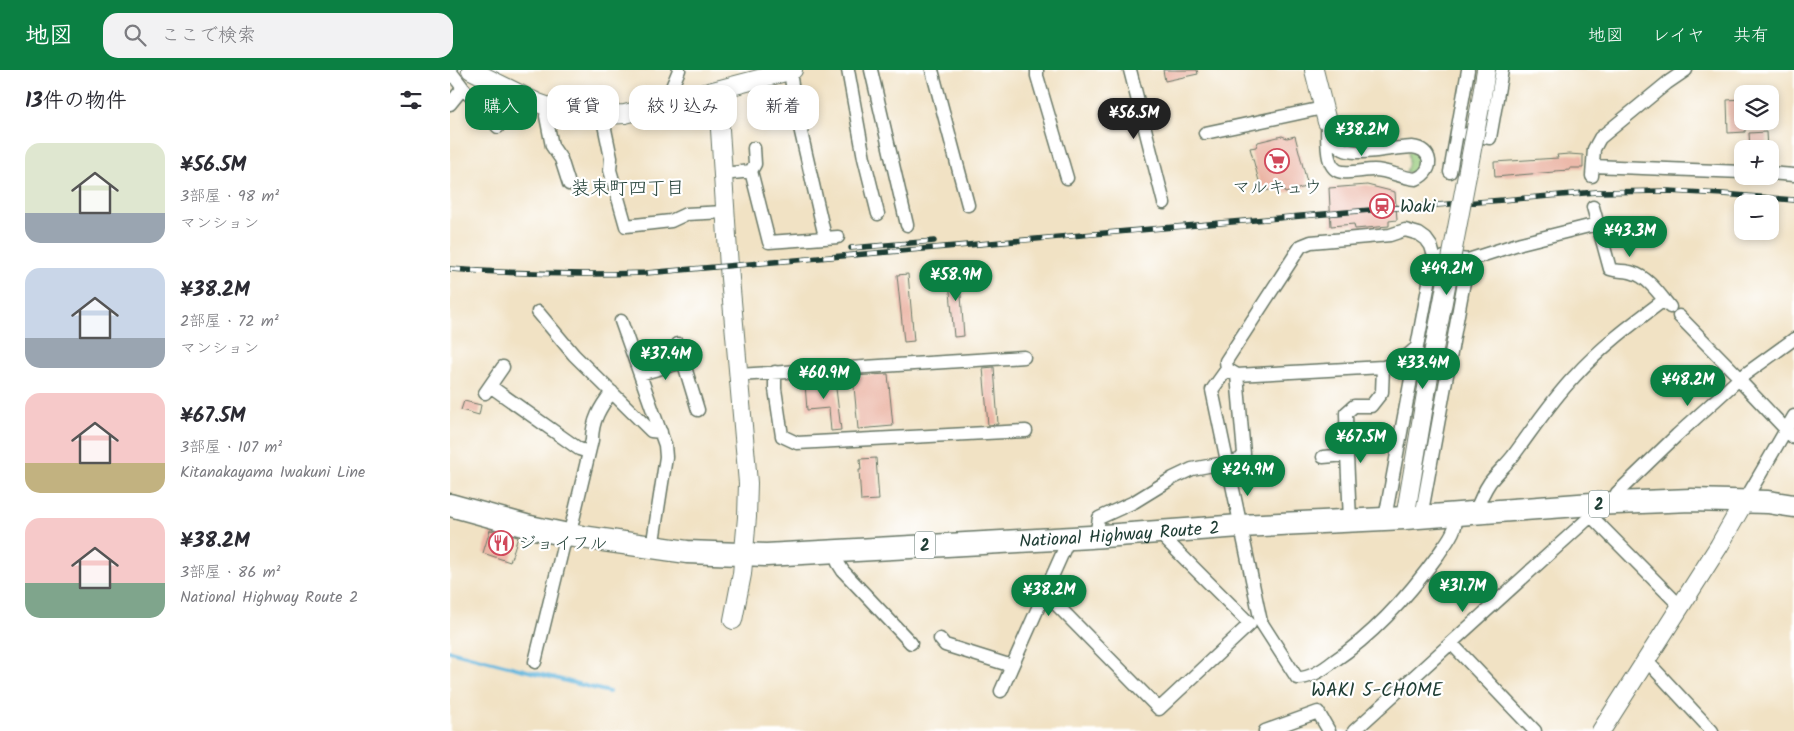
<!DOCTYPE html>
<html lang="ja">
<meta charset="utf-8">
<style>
:root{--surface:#fff;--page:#f2f2f3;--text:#2b2b33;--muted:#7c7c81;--accent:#0b8043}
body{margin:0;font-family:Kalam,"Klee One",sans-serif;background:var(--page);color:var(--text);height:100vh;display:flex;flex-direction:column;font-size:19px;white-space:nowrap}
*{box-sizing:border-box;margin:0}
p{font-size:16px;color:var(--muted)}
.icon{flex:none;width:28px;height:28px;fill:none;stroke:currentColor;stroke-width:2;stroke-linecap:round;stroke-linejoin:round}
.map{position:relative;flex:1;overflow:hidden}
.sheet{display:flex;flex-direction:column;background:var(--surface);width:450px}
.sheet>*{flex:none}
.hud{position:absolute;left:15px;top:15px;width:475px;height:45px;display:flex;gap:10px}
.fabs{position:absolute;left:1284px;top:15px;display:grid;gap:10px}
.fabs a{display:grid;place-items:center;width:45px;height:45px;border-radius:10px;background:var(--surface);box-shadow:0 2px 8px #0003;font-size:25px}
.price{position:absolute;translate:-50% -42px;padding:0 11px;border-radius:18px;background:var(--accent);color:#fff;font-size:16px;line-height:32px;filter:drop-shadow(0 1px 2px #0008)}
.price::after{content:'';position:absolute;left:50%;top:30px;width:15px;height:11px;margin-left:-8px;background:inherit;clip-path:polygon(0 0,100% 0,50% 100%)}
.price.on{background:#222;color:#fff}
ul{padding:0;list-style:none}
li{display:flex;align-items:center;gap:15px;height:125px;padding:0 25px}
li span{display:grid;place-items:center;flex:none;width:140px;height:100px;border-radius:15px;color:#555}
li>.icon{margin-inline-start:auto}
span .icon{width:60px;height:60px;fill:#fffc;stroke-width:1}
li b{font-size:21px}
h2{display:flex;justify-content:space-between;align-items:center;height:60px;padding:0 25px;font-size:21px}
.pill{padding:0 18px;border-radius:15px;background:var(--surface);box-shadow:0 2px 8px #0003;font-size:18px;line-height:45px}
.pill.on{background:var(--accent);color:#fff}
header{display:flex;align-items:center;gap:30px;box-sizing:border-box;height:70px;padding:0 25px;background:var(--accent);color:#fff}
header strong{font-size:24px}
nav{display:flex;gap:28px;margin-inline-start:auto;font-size:18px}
.search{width:350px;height:45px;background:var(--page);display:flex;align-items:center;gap:12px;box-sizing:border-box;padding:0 18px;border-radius:15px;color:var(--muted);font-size:19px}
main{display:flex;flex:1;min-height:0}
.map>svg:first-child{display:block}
.green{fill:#97ca7b;stroke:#5b8458}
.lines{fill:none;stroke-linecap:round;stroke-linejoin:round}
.stream{stroke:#5fb4db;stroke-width:4}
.building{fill:#ebb5a5}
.street-casing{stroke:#687766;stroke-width:15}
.secondary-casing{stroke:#687766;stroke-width:20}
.highway-casing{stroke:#687766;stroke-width:25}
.street{stroke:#fff;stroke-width:12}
.secondary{stroke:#fff;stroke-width:18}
.highway{stroke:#fff;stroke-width:22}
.rail-casing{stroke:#1f3d34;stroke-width:5.5}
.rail{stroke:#fff;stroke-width:4;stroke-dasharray:11;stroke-linecap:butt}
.secondary-bridge-casing{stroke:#687766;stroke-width:20;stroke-linecap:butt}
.secondary-bridge{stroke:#fff;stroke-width:18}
.labels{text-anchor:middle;stroke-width:4.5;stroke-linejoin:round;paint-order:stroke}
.shield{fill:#fff;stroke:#627771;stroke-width:1}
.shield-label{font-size:16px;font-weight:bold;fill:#1f3d34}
.poi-label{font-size:18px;fill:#1f3d34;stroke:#fff;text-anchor:start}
.street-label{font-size:18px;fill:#1f3d34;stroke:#fff}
.neighbourhood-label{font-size:19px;fill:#1f3d34;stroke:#fff}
</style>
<header>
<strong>地図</strong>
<div class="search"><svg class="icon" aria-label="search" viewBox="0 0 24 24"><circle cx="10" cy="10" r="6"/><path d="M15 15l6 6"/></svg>ここで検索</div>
<nav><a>地図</a><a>レイヤ</a><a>共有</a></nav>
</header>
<main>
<section class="sheet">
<h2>13件の物件<svg class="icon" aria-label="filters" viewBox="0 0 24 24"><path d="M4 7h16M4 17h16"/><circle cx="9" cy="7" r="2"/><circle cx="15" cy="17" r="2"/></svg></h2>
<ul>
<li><span style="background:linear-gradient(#dfe7d0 70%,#9aa5b1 0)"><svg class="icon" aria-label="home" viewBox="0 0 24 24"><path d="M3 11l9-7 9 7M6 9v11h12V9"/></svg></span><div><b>¥56.5M</b><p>3部屋 · 98 m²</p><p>マンション</p></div></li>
<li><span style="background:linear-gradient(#c9d6e8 70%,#9aa5b1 0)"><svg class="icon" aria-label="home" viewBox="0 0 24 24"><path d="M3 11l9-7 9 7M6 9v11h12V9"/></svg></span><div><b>¥38.2M</b><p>2部屋 · 72 m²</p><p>マンション</p></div></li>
<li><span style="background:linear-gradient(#f6c9c9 70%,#c2b280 0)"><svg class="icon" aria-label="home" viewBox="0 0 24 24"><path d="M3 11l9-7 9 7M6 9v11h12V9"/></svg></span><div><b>¥67.5M</b><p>3部屋 · 107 m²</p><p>Kitanakayama Iwakuni Line</p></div></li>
<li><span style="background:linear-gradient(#f6c9c9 65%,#7fa58c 0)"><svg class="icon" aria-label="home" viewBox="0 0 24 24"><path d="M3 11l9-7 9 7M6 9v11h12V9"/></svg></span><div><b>¥38.2M</b><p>3部屋 · 86 m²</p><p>National Highway Route 2</p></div></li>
</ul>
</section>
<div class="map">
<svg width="1344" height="661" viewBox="0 0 1344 661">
<rect width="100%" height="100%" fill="#fff"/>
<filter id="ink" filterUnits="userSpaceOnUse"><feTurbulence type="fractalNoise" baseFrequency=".02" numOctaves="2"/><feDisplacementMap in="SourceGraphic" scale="10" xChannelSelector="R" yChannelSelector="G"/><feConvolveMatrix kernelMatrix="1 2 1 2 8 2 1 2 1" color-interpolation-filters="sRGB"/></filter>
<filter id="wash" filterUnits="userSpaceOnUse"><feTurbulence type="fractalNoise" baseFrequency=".0096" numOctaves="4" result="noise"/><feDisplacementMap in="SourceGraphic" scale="20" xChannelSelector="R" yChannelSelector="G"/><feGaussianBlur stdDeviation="1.12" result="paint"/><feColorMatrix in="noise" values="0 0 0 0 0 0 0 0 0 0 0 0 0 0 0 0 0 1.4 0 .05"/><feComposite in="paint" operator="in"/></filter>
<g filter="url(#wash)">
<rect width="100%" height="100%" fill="#f1e2c4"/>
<path class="green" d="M958,81C966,84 972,85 973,95L967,103L956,102L959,92Z"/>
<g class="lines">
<path class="stream" d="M0,581L159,622"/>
</g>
<g id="blocks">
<path class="building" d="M713,0H747L748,4L715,11Z
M1292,29V51H1295V62L1278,63L1277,30Z
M1316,62L1317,79H1300L1299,63Z
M832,66L837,68L845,66L858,116L835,123L833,116L812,122L800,78L806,77L808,72Z
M1119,84L1133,85V98H1120V100L1104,101V102L1045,107L1044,92L1108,88L1107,85Z
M917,115L945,122L947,150L939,151V156L905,159L904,154L881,156L879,118Z
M498,199H509L514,266L504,267Z
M458,204L464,271L454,272L447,205Z
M544,297L548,354L538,355L533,298Z
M438,304L443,356L408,359L403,306Z
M385,310L391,360L381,361L379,338L357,340L355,314Z
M14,331L31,335L29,345L11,340Z
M426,388L429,430L411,431L409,400H411L410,389Z
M40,460L68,467L60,492L33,483Z"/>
</g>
</g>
<g filter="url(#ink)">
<use href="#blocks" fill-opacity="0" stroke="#687766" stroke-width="1"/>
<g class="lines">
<defs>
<path id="street" d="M398,0L414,88L428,144
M421,0L457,155
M482,0L518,135
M587,0V6L617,108
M680,0L714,133
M0,1L13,18L48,57
M340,1L345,36L375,167
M0,34L13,18
M215,34L229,0
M98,36L96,46L102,76L111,89L119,114
M152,45L161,88L160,100L176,156L221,151L236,144L275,142
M877,52C884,83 897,84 926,81C938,79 950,78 962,77C983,79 985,101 966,109C952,108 938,100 924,100C914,100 903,103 893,102C873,101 878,66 877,52Z
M755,63L873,38
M1017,64L1040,68L1052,0
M304,78L305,94L301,101L319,172L388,167
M1143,96L1292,102
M1000,102L1018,0
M1320,103L1344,105
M273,104L301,101
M1142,106L1144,79L1150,68L1217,13L1236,0
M1143,137L1160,199C1168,202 1175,200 1183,203C1198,207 1210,225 1220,237
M1018,190L1071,173L1147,154
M88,242L124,285L201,361L211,362
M1229,246L1290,308L1291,312L1344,368
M171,251L215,375L216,387L202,478
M228,274L248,340
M325,302V319L332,366L347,373L576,361
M190,304L233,292
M288,305L574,287
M787,305L933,297C947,294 957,287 967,277
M40,316L129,379L139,382
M35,323L53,297
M897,385L896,343L904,336H921L932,322L933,297
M873,387L897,385L900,450
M1294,432L1344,346
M1161,434L1167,423L1227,365L1290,308L1344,269
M1025,443C1029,432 1034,421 1040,412C1047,403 1056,395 1063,386C1083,359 1101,331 1124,307C1151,277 1182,254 1214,230
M1141,446L1231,537
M971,447L1018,190L994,187
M935,448L984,186L981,176L976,169L969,164L955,160L940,165L861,172L851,176L845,185L776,291L777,299L762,320L811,552L847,608C860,609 874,599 884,591C926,563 959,525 988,485C993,477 1001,468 1004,459C1006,455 1006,449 1007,444
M646,466L649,448L684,432L723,408L742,399L790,390L794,384L787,305L777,299
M387,481L388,493L393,501L461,573
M594,524L598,526L709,639L800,554L708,462
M490,569L495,575L562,596
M1001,573L1085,661
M1196,590L1262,661
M85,592L113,477L121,458L142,370C142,351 150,337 162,322
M551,621L617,473V467
M815,661L868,642L879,661
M904,661L1141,446L1142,434"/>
<path id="secondary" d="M21,0L88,33L116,43L137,46L175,44L343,0
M864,0L877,52
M266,21L268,29L279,197L298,413L297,447L292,504L283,550
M1030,37L1036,0
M955,448L980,300
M1151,661L1269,476L1294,432"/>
<g id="highway">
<path id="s1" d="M0,435L80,457L118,465L237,482L316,485L640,467L790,456L955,448L1142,434L1241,430L1318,432L1344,436"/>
</g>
</defs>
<use href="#street" class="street-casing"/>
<use href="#secondary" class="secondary-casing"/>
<use href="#highway" class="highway-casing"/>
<use href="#street" class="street"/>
<use href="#secondary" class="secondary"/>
<use href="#highway" class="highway"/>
<defs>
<path id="rail" d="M401,178L484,171
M0,199C66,204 130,205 196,203L932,139L1041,131L1146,122L1218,121L1273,124L1344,130"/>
</defs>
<use href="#rail" class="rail-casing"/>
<use href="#rail" class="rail"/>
<defs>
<path id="secondary-bridge" d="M980,300L1030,37"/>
</defs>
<use href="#secondary-bridge" class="secondary-bridge-casing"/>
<use href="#secondary-bridge" class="secondary-bridge"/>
</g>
</g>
<defs>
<symbol id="supermarket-ring" viewBox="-11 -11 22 22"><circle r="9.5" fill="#fff" stroke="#d1495b" stroke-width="1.5"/><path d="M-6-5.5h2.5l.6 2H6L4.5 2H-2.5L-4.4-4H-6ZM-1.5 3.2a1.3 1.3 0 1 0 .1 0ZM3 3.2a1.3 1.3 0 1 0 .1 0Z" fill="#d1495b"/></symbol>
<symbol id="station-ring" viewBox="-11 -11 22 22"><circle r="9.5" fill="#fff" stroke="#d1495b" stroke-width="1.5"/><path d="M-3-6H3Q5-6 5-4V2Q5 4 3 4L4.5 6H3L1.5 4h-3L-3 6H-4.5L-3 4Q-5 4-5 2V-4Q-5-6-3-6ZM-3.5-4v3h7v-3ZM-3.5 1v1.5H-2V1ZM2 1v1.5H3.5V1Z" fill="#d1495b"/></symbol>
<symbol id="restaurant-ring" viewBox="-11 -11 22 22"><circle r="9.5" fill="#fff" stroke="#d1495b" stroke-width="1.5"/><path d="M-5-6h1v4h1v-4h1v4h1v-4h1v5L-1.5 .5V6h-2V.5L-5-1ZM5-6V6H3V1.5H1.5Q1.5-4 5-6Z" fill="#d1495b"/></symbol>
</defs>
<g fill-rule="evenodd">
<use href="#supermarket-ring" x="813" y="77" width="28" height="28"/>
<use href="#station-ring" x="918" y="122" width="28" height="28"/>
<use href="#restaurant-ring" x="37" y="459" width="28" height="28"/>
</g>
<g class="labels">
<g class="shield">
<rect x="1139" y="420.5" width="20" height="27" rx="4"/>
<rect x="465" y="461.5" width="20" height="27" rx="4"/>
</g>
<g class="shield-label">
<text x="1149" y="440">2</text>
<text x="475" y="481">2</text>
</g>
<g class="poi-label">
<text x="827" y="123" text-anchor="middle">マルキュウ</text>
<text x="950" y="142">Waki</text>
<text x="68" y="479">ジョイフル</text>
</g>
<g class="street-label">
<text dy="6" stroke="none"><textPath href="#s1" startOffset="675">National Highway Route 2</textPath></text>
</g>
<g class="neighbourhood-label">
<text x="178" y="124">装束町四丁目</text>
<text x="927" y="626">WAKI 5-CHOME</text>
</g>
</g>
</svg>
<div class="fabs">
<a><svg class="icon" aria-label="layers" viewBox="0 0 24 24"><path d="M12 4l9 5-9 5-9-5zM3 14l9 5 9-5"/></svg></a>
<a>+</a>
<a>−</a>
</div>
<b class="price on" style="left:684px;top:70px">¥56.5M</b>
<b class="price" style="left:912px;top:87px">¥38.2M</b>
<b class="price" style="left:1180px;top:188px">¥43.3M</b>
<b class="price" style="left:997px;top:226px">¥49.2M</b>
<b class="price" style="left:506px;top:232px">¥58.9M</b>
<b class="price" style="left:216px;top:311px">¥37.4M</b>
<b class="price" style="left:973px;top:320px">¥33.4M</b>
<b class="price" style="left:374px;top:330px">¥60.9M</b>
<b class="price" style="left:1238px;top:337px">¥48.2M</b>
<b class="price" style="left:911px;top:394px">¥67.5M</b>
<b class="price" style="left:798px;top:427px">¥24.9M</b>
<b class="price" style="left:1013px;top:543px">¥31.7M</b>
<b class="price" style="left:599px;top:547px">¥38.2M</b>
<div class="hud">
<a class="pill on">購入</a>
<a class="pill">賃貸</a>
<a class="pill">絞り込み</a>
<a class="pill">新着</a>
</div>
</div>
</main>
